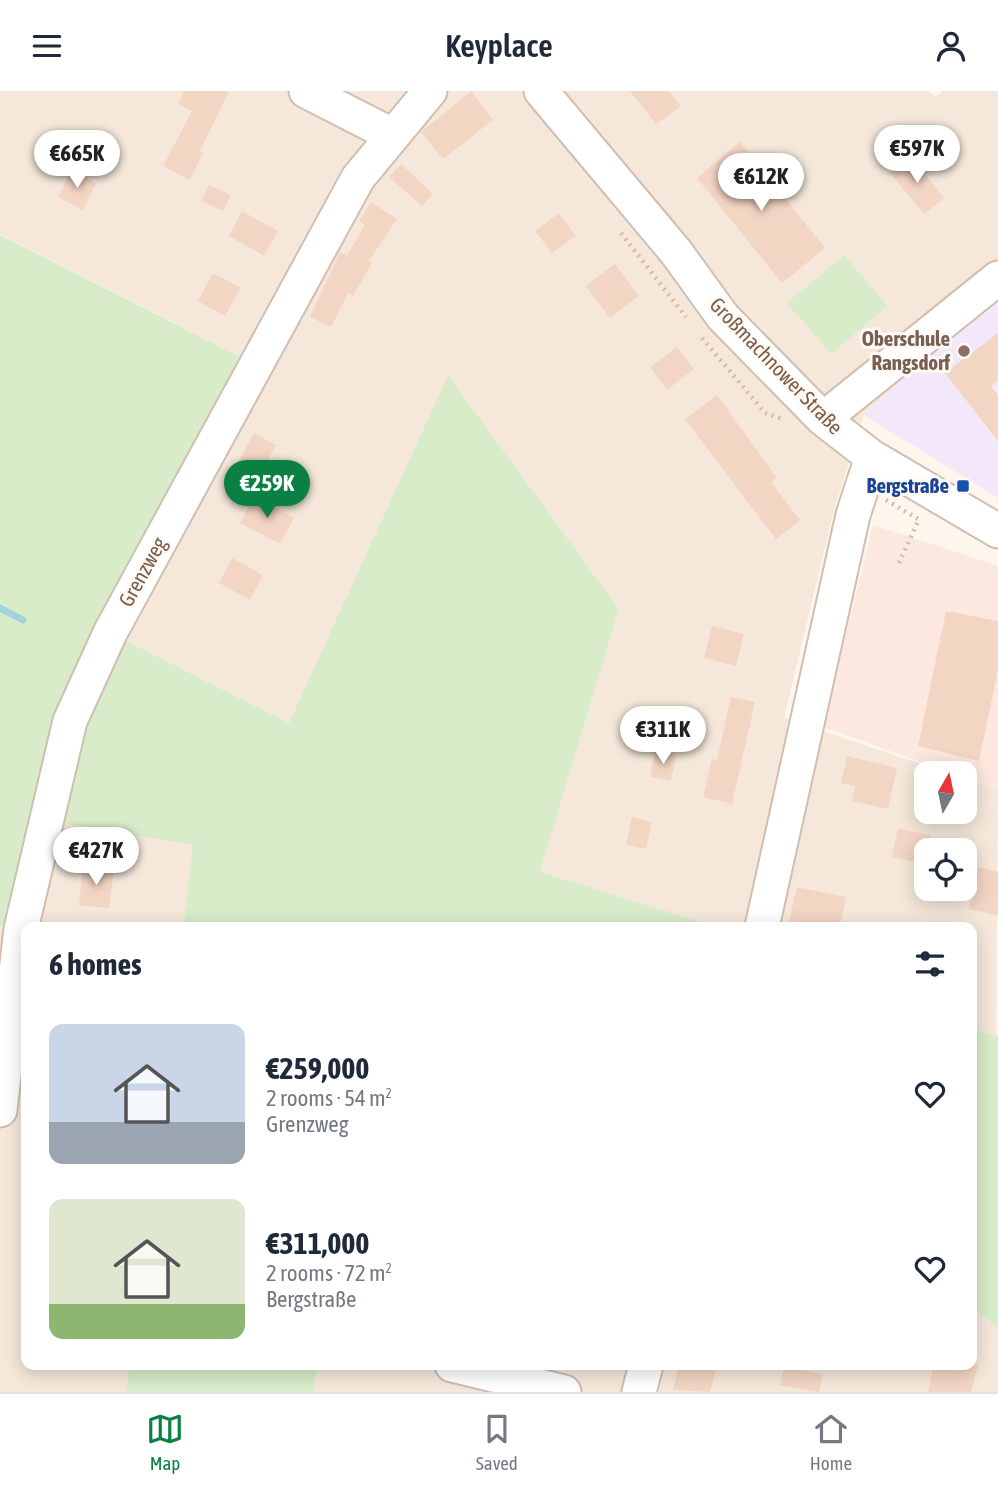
<!DOCTYPE html>
<meta charset="utf-8">
<style>
:root{--surface:#fff;--page:#f6f6f7;--text:#1f2937;--muted:#747a83;--line:#e0e1e3;--accent:#0b8043}
body{margin:0;font-family:"Asap Condensed",sans-serif;background:var(--page);color:var(--text);height:100vh;display:flex;flex-direction:column;font-size:26px;white-space:nowrap}
*{box-sizing:border-box;margin:0}
p{font-size:23px;color:var(--muted)}
.icon{flex:none;width:38px;height:38px;fill:none;stroke:currentColor;stroke-width:2;stroke-linecap:round;stroke-linejoin:round}
.map{position:relative;flex:1;overflow:hidden}
.details{position:absolute;left:21px;top:831px;width:956px;height:448px;display:flex;flex-direction:column;background:var(--surface);border-radius:14px;box-shadow:0 4px 18px #0003}
.details>*{flex:none}
.needle{width:46px;rotate:9deg}
.controls{position:absolute;left:914px;top:670px;display:grid;gap:14px}
.controls a{display:grid;place-items:center;width:63px;height:63px;border-radius:14px;background:var(--surface);box-shadow:0 4px 18px #0003;font-size:35px}
.price{position:absolute;translate:-50% -60px;padding:0 16px;border-radius:24px;background:#fff;color:#222;font-size:23px;line-height:46px;filter:drop-shadow(0 2px 4px #0008)}
.price::after{content:'';position:absolute;left:50%;top:42px;width:21px;height:16px;margin-left:-10px;background:inherit;clip-path:polygon(0 0,100% 0,50% 100%)}
.price.selected{background:var(--accent);color:#fff}
ul{padding:0;list-style:none}
li{display:flex;align-items:center;gap:21px;height:175px;padding:0 28px}
li span{display:grid;place-items:center;flex:none;width:196px;height:140px;border-radius:14px;color:#555}
li>.icon{margin-inline-start:auto}
span .icon{width:84px;height:84px;fill:#fffc;stroke-width:1}
li b{font-size:30px}
h2{display:flex;justify-content:space-between;align-items:center;height:84px;padding:0 28px;font-size:30px}
header{display:flex;justify-content:space-between;align-items:center;height:91px;padding:0 28px;background:var(--surface);font-size:32px;font-weight:600}
.tabs{display:flex;justify-content:space-around;align-items:center;height:98px;border-top:2px solid var(--line);background:var(--surface);font-size:19px;color:var(--muted)}
.tabs a{display:grid;justify-items:center;gap:4px}
.tabs .selected{color:var(--accent)}
.map>svg:first-child{display:block}
.residential{fill:#f5e8da;fill-rule:evenodd}
.commercial{fill:#fde8e0}
.education{fill:#f3e8fa}
.green{fill:#d8ecc9}
.lines{fill:none;stroke-linecap:round;stroke-linejoin:round}
.stream{stroke:#a5d3da;stroke-width:7}
.building{fill:#f3d5c3}
.minor-casing{stroke:#d1beb0;stroke-width:37}
.path{stroke:#d9b8a5;stroke-width:4.5;stroke-dasharray:2 5;stroke-linecap:butt}
.minor{stroke:#fff;stroke-width:33}
.education-dot{fill:#8d6e63;stroke:#fffaf3;stroke-width:2.5}
.transit-dot{fill:#1a4fb4;stroke:#fffaf3;stroke-width:2.5}
.labels{text-anchor:middle;stroke-width:6;stroke-linejoin:round;paint-order:stroke}
.education-label{font-size:21px;font-weight:bold;fill:#785e54;stroke:#fffaf3;text-anchor:end}
.street-label{font-size:21px;fill:#7a5c4d;stroke:#fffaf3}
.transit-label{font-size:21px;font-weight:bold;fill:#164399;stroke:#fffaf3;text-anchor:end}
</style>
<header><svg class="icon" aria-label="menu" viewBox="0 0 24 24"><path d="M4 6h16M4 12h16M4 18h16"/></svg>Keyplace<svg class="icon" aria-label="person" viewBox="0 0 24 24"><circle cx="12" cy="8" r="4"/><path d="M4 21q1-7 8-7t8 7"/></svg></header>
<div class="map">
<svg width="998" height="1301" viewBox="0 0 998 1301">
<rect width="100%" height="100%" fill="#fdf6ec"/>
<path class="residential" d="M0,0H929L935,6L943,0H998V196L864,324L834,419L784,627L948,682H926V721H964V688L998,699L996,947L971,937V836H717L540,781L619,518L448,284L289,633L110,542L256,274L0,143ZM926,760H964V798H926Z
M45,729L193,754L183,836H26V1274H129L126,1301H0V834L20,838Z
M971,1216L998,1236V1301H312L319,1274H971Z"/>
<path class="commercial" d="M873,434L998,475V699L964,687V682H952L823,636Z"/>
<path class="education" d="M998,196V407L864,324Z"/>
<path class="green" d="M0,144L256,274L110,542L289,632L448,284L619,518L540,781L717,836H183L193,754L45,729L21,838L0,834Z
M844,164L888,215L831,263L787,212Z
M971,937L996,946L998,941V1236L971,1216Z
M129,1274H319L312,1301H126Z"/>
<g class="lines">
<path class="stream" d="M0,517L23,529"/>
</g>
<path class="building" d="M184,0H229L200,60L203,62L190,89L163,75L192,20L178,13Z
M471,0L493,29L443,68L421,41Z
M630,0H669L681,15L656,33Z
M740,51L825,157L782,192L697,87Z
M911,65L944,107L924,123L890,82Z
M401,73L433,103L422,115L389,86Z
M71,80L96,92L83,119L58,106Z
M209,94L231,104L223,120L201,110Z
M371,111L397,128L369,170L372,172L353,205L348,202L331,236L310,226L340,161L347,165L365,134L359,130Z
M242,120L278,140L264,165L229,145Z
M559,122L576,145L552,162L535,140Z
M615,173L639,205L610,227L586,195Z
M213,182L241,197L225,225L198,210Z
M998,242V289L991,295L998,304V350L945,282Z
M677,256L694,278L667,299L650,276Z
M717,304L777,387L771,391L800,429L776,448L685,328Z
M254,342L276,354L261,382L239,370Z
M254,405L294,427L280,453L240,432Z
M232,467L263,484L250,509L219,492Z
M946,520L998,530V579L979,670L918,655Z
M712,535L744,543L736,575L704,567Z
M731,606L755,611L732,713L703,706L712,668L717,669Z
M655,661L676,665L671,690L650,685Z
M847,665L897,677L888,718L852,710L855,695L841,692Z
M632,726L652,731L646,758L626,754Z
M898,737L931,745L924,773L892,766Z
M83,776L114,779L109,817L79,814Z
M978,776L998,781V825L969,818Z
M797,796L846,806L840,836H818L789,830Z
M679,1274H717L710,1301L673,1299Z
M934,1274H978L971,1301H928Z
M784,1275L823,1283L819,1301L780,1294Z"/>
<g class="lines">
<defs>
<path id="minor" d="M306,0L392,44
M541,0L676,161L723,226L823,328L872,366L998,440
M823,328L998,187
M762,836L853,424L872,366
M0,1019L21,838L70,630L110,542L358,87L430,0
M452,1274L564,1301
M639,1301L646,1274"/>
</defs>
<use href="#minor" class="minor-casing"/>
<path class="path" d="M621,142L686,226
M702,247L765,322L783,328
M886,409L920,429
M899,472L919,428"/>
<use href="#minor" class="minor"/>
</g>
<circle class="education-dot" cx="964" cy="260" r="7"/>
<rect class="transit-dot" x="956" y="388" width="14" height="14" rx="3.5"/>
<g class="labels">
<g class="education-label">
<text x="950" y="255">Oberschule<tspan x="950" dy="24">Rangsdorf</tspan></text>
</g>
<g class="street-label">
<text transform="translate(776 275) rotate(46)" y="7">Großmachnower Straße</text>
<text transform="translate(143 481) rotate(-61)" y="7">Grenzweg</text>
</g>
<g class="transit-label">
<text x="949" y="402">Bergstraße</text>
</g>
</g>
</svg>
<div class="controls">
<a><svg class="needle" viewBox="-14 -14 28 28"><path d="M0-13l5 13h-10z" fill="#e53935"/><path d="M0 13l5-13h-10z" fill="#747a83"/></svg></a>
<a><svg class="icon" aria-label="locate" viewBox="0 0 24 24"><circle cx="12" cy="12" r="6"/><path d="M12 2v4M12 18v4M2 12h4M18 12h4"/></svg></a>
</div>
<b class="price" style="left:917px;top:94px">€597K</b>
<b class="price" style="left:77px;top:99px">€665K</b>
<b class="price" style="left:761px;top:122px">€612K</b>
<b class="price selected" style="left:267px;top:429px">€259K</b>
<b class="price" style="left:663px;top:675px">€311K</b>
<b class="price" style="left:96px;top:796px">€427K</b>
<section class="details">
<h2>6 homes<svg class="icon" aria-label="filters" viewBox="0 0 24 24"><path d="M4 7h16M4 17h16"/><circle cx="9" cy="7" r="2"/><circle cx="15" cy="17" r="2"/></svg></h2>
<ul>
<li><span style="background:linear-gradient(#c9d6e8 70%,#9aa5b1 0)"><svg class="icon" aria-label="home" viewBox="0 0 24 24"><path d="M3 11l9-7 9 7M6 9v11h12V9"/></svg></span><div><b>€259,000</b><p>2 rooms · 54 m²</p><p>Grenzweg</p></div><svg class="icon" aria-label="heart" viewBox="0 0 24 24"><path d="M12 20l-8-8c-3-5 5-10 8-4 3-6 11-1 8 4z"/></svg></li>
<li><span style="background:linear-gradient(#dfe7d0 75%,#8fb573 0)"><svg class="icon" aria-label="home" viewBox="0 0 24 24"><path d="M3 11l9-7 9 7M6 9v11h12V9"/></svg></span><div><b>€311,000</b><p>2 rooms · 72 m²</p><p>Bergstraße</p></div><svg class="icon" aria-label="heart" viewBox="0 0 24 24"><path d="M12 20l-8-8c-3-5 5-10 8-4 3-6 11-1 8 4z"/></svg></li>
</ul>
</section>
</div>
<nav class="tabs">
<a class="selected"><svg class="icon" aria-label="map" viewBox="0 0 24 24"><path d="M3 6l6-2 6 2 6-2v14l-6 2-6-2-6 2zM9 4v14M15 6v14"/></svg>Map</a>
<a><svg class="icon" aria-label="saved" viewBox="0 0 24 24"><path d="M7 4h10v16l-5-4-5 4z"/></svg>Saved</a>
<a><svg class="icon" aria-label="home" viewBox="0 0 24 24"><path d="M3 11l9-7 9 7M6 9v11h12V9"/></svg>Home</a>
</nav>
